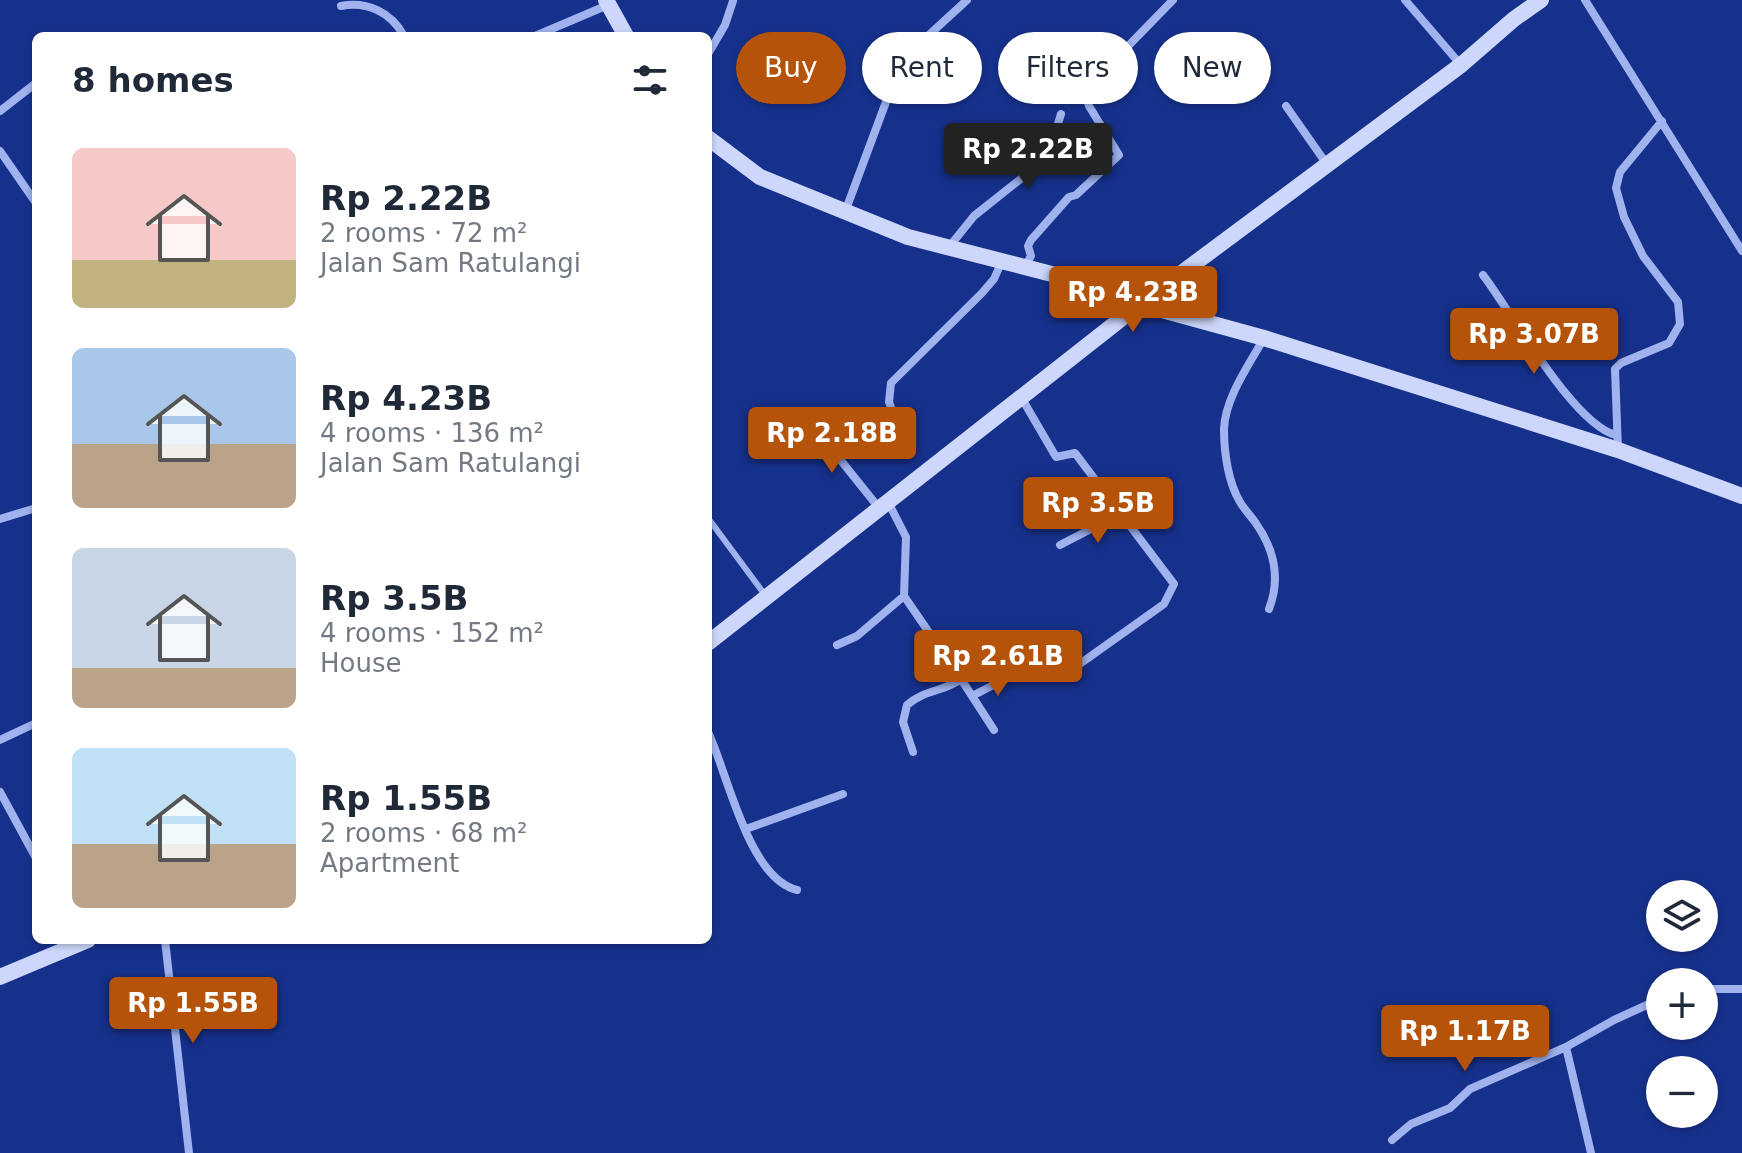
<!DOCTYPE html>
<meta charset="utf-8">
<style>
:root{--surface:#fff;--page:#f6f6f7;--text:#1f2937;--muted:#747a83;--accent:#b45309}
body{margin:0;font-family:"DejaVu Sans",sans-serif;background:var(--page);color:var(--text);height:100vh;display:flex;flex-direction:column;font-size:30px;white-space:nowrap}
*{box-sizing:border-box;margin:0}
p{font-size:26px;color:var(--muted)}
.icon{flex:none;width:44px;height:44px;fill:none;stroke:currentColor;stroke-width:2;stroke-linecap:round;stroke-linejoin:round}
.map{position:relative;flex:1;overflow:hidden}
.side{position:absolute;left:32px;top:32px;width:680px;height:912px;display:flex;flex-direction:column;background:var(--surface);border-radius:12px;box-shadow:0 2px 6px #0004}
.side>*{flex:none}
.guide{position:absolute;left:736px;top:32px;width:760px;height:72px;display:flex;gap:16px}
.fabs{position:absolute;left:1646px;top:880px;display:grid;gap:16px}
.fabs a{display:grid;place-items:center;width:72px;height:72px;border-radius:50%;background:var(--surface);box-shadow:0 2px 6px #0004;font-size:40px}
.price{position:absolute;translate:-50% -68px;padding:0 18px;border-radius:8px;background:var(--accent);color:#fff;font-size:26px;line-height:52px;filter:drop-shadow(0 2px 4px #0008)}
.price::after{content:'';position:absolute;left:50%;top:48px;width:24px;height:18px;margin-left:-12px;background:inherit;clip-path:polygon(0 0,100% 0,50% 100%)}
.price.on{background:#222;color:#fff}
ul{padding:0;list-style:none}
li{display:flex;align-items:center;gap:24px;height:200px;padding:0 40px}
li span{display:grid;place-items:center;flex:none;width:224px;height:160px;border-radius:12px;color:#555}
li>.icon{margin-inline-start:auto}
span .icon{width:96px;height:96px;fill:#fffc;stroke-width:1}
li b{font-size:34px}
h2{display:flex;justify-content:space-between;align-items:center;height:96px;padding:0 40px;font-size:34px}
.pill{padding:0 28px;border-radius:36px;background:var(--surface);box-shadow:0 2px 6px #0004;font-size:28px;line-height:72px}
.pill.on{background:var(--accent);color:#fff}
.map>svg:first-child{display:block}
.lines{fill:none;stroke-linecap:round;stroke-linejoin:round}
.lane{stroke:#a0b3ef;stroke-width:6}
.street{stroke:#a0b3ef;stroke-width:8}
.secondary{stroke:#cdd7fb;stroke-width:16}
</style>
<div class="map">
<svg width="1742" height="1153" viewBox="0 0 1742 1153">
<rect width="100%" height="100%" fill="#16318c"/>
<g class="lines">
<path class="lane" d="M708,518L765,595"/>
<path class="street" d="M1405,0L1461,65
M1585,0L1742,251
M341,6C367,1 391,12 404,36
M535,36L608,5
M708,54L725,25L733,1
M1286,106L1326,163
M0,111L36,83
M1002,144L1026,174
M0,151L36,203
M845,212L899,67L918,45L967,0
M949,247L974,216L1057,150V127L1061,114
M1025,266L1031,256L1028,246L1031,240L1069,197L1076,195L1119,155L1089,106C1085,95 1090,89 1095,80L1173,0
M1483,275C1512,313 1573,424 1616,435
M1264,338C1249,365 1225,398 1224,429C1224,452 1228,482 1240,502C1244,509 1250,515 1255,522C1275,550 1281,578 1269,609
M1021,397L1056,457L1075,453L1174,584L1164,604L1067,673
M896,421L889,402L891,383L982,293L994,279L1002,261
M810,422L879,508
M1618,450L1615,369L1621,363L1669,343L1680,324L1678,302L1643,256L1624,217L1616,188L1620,172L1662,121
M888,502L906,537L904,596L961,679C944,692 925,689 907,705L903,722L913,752
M0,519L36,508
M1060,545L1120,514
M837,645L857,636L904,596
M961,679L994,730
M972,696L1013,675
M708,732C728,774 748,878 797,890
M0,740L36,723
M0,792L36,858
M746,829L843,794
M165,940L189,1153
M1704,989H1742
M1392,1140L1411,1124L1450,1108L1470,1089L1566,1047
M1591,1153L1566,1047L1614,1020L1660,999"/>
<path class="secondary" d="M606,0L626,36
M708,138L760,177L908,237L1071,279L1140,304L1264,338L1618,450L1742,496
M708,643L1140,304L1461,65L1514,19L1541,0
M0,977L88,940"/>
</g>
</svg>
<div class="fabs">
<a><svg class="icon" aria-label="layers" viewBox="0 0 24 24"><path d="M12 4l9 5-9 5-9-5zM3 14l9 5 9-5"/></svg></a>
<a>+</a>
<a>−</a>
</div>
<b class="price on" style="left:1028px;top:191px">Rp 2.22B</b>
<b class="price" style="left:1133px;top:334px">Rp 4.23B</b>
<b class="price" style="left:1534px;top:376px">Rp 3.07B</b>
<b class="price" style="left:832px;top:475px">Rp 2.18B</b>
<b class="price" style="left:1098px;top:545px">Rp 3.5B</b>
<b class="price" style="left:998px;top:698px">Rp 2.61B</b>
<b class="price" style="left:193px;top:1045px">Rp 1.55B</b>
<b class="price" style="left:1465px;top:1073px">Rp 1.17B</b>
<div class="guide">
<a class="pill on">Buy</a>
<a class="pill">Rent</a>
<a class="pill">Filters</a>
<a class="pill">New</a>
</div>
<section class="side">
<h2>8 homes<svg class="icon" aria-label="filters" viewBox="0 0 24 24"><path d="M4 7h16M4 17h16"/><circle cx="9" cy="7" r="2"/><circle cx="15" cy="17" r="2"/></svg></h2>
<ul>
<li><span style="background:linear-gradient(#f6c9c9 70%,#c2b280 0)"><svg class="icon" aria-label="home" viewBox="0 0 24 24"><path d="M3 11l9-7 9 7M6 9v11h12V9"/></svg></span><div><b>Rp 2.22B</b><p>2 rooms · 72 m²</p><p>Jalan Sam Ratulangi</p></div></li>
<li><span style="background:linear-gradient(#a9c7e8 60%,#b9a48a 0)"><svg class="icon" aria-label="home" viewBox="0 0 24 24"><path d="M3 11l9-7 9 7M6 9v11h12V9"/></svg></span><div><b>Rp 4.23B</b><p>4 rooms · 136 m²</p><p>Jalan Sam Ratulangi</p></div></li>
<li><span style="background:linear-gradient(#c9d6e8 75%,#b9a48a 0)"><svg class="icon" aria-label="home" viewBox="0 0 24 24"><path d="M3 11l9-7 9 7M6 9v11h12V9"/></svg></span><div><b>Rp 3.5B</b><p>4 rooms · 152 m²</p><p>House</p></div></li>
<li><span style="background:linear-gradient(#bfe0f5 60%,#b9a48a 0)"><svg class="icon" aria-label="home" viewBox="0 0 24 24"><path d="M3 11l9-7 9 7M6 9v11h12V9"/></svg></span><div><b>Rp 1.55B</b><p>2 rooms · 68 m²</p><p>Apartment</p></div></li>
</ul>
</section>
</div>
